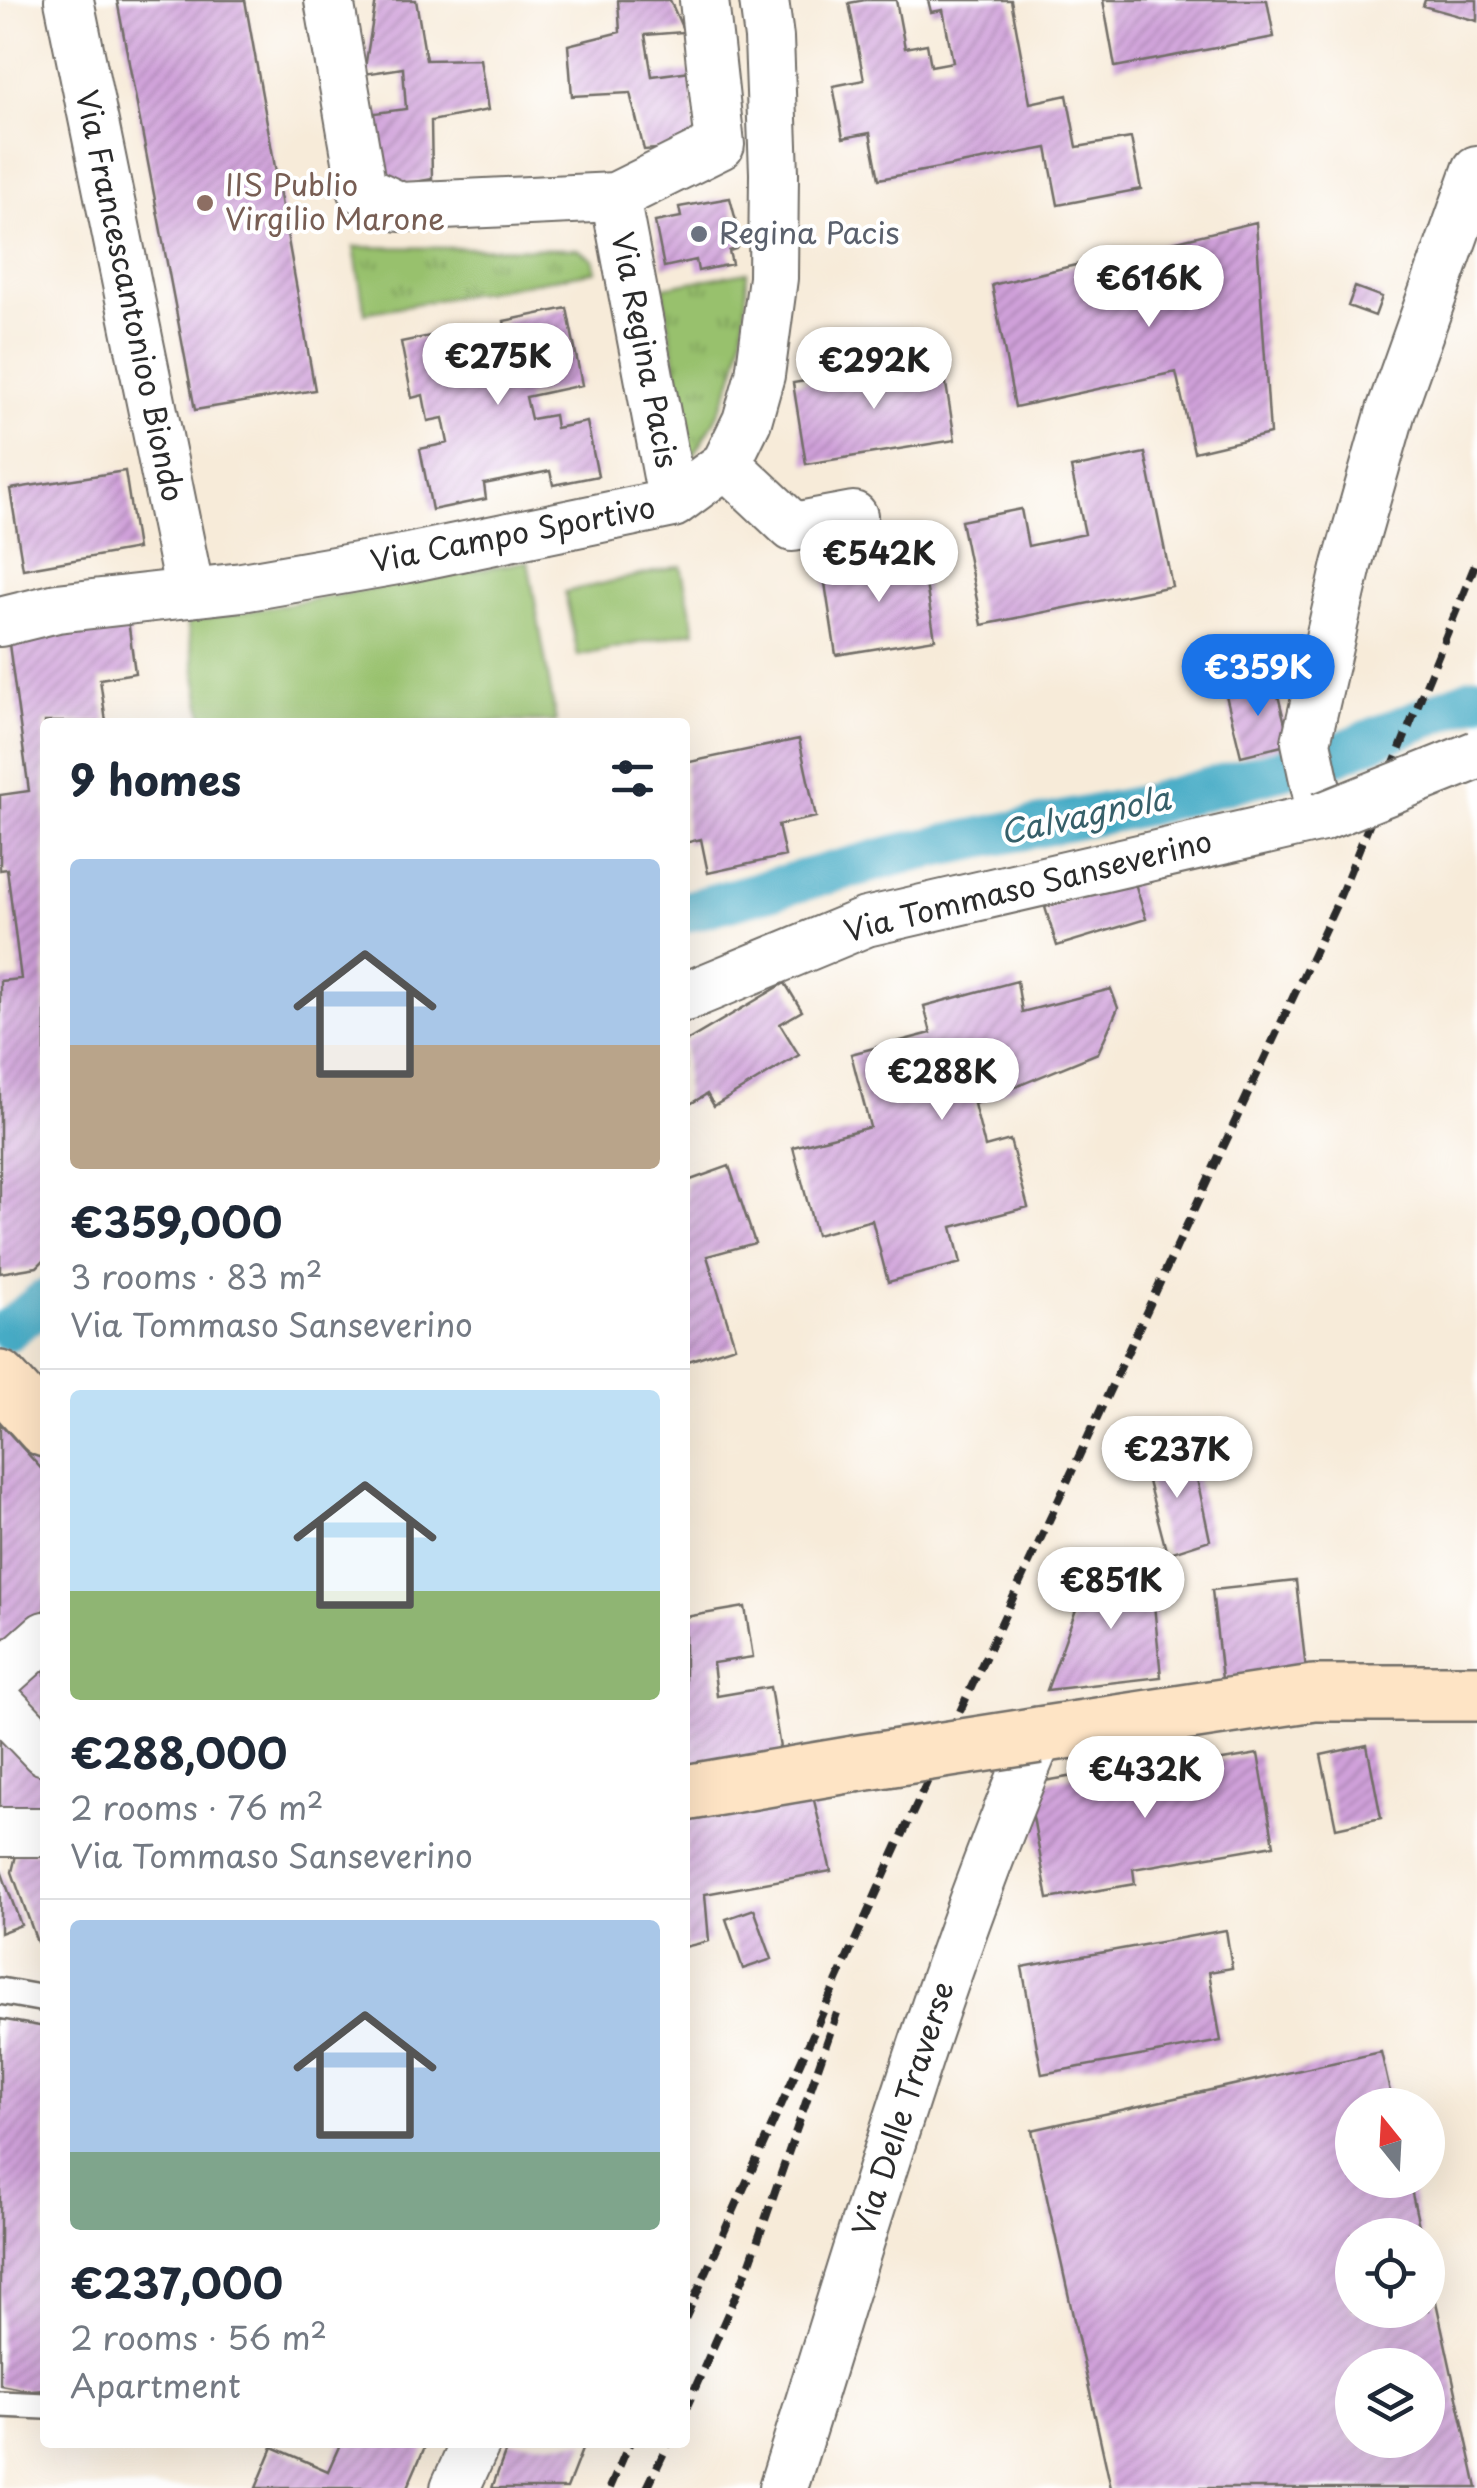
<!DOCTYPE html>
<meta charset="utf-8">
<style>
:root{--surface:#fff;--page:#f6f6f7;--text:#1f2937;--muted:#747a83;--line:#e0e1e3;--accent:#1a73e8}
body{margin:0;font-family:"Playpen Sans",sans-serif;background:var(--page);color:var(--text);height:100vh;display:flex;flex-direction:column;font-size:38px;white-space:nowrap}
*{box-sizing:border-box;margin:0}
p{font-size:32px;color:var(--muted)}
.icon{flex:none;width:55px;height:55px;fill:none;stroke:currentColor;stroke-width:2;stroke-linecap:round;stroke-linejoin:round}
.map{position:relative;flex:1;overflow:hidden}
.panel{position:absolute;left:40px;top:718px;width:650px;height:1730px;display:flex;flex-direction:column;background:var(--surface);border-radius:10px;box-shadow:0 10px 40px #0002}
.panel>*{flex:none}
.needle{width:65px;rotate:342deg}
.buttons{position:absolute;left:1335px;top:2088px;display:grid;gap:20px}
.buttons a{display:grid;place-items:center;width:110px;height:110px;border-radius:50%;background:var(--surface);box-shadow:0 10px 40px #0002;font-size:50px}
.price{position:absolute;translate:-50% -85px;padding:0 22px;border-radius:35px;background:#fff;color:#222;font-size:32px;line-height:65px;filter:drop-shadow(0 2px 5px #0008)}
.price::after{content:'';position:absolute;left:50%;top:60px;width:30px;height:22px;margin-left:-15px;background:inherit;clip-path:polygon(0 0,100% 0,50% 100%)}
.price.selected{background:var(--accent);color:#fff}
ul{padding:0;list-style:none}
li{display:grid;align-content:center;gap:20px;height:530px;padding:0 30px}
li+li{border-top:2px solid var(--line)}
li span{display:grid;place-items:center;height:310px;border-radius:10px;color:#555}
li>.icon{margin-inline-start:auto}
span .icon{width:180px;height:180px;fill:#fffc;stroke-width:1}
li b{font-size:42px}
h2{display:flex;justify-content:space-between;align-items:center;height:120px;padding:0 30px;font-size:42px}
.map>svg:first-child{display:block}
.grass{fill:url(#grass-tufts);stroke:#62764c;stroke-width:2.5}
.pitch{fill:#98c16d;stroke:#62764c;stroke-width:2.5}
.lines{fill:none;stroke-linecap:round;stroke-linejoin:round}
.canal{stroke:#46acc6;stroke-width:42}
.building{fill:url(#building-hatch);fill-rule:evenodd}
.lane-casing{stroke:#726e68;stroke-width:30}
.street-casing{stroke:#726e68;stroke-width:52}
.secondary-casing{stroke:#726e68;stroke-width:60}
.lane{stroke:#fff;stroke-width:25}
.street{stroke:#fff;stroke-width:48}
.secondary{stroke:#fee4c5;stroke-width:55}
.rail{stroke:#2b2b2b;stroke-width:8;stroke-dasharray:15 8;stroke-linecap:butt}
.street-bridge-casing{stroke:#726e68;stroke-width:52;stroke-linecap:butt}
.secondary-bridge-casing{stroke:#726e68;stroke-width:60;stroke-linecap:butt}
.street-bridge{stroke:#fff;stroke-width:48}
.secondary-bridge{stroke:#fee4c5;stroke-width:55}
.education-dot{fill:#8d6e63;stroke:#fff;stroke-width:4}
.worship-dot{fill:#6b7280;stroke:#fff;stroke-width:4}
.labels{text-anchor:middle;stroke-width:8;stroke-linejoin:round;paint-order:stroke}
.education-label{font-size:30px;fill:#785e54;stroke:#fff;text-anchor:start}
.worship-label{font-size:30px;fill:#5b616d;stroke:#fff;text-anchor:start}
.street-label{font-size:30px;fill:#2b2b2b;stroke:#fff}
.water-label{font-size:32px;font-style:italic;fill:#365f69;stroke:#fff}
</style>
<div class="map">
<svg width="1477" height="2488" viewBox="0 0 1477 2488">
<defs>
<pattern id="grass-tufts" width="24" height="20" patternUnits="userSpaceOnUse" patternTransform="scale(2.5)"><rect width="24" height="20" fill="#98c16d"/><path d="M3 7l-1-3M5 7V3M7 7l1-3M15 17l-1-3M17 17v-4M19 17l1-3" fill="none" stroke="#7c9d5a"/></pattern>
<pattern id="building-hatch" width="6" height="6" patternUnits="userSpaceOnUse" patternTransform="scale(2.5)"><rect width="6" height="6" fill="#d0a1da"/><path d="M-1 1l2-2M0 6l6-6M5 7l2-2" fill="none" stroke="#a983b1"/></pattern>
</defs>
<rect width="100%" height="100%" fill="#fff"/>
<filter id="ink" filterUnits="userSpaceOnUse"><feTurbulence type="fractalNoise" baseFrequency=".01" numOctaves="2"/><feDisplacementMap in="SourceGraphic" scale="20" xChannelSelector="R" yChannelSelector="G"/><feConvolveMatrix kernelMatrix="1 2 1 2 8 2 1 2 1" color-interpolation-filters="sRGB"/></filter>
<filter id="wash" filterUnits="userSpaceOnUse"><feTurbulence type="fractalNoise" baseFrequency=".0048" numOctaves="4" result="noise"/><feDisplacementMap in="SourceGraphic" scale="40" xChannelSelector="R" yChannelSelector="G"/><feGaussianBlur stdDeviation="2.25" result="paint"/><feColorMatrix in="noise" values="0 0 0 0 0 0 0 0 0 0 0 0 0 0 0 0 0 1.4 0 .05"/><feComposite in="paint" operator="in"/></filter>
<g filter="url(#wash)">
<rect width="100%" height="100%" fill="#f7ebd9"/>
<path class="grass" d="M354,247L578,249L593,259L596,271L365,313Z
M747,272C746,350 734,396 690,461L663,287Z"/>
<path class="pitch" d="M528,561L556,722H204L187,622Z
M681,566L695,631L578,656L565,592Z"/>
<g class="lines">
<path class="canal" d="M685,912L901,854L1146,805L1334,755L1477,696
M8,1330L45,1300"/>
</g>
<g id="blocks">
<path class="building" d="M117,0H245L315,390L195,410Z
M376,0H416L426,60L480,59L488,110L431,121L432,179L382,188L367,114L406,109L403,68L364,74Z
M618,0H670L684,32L645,35L652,76L691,71L694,146L644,150L630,93L572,96L568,45L620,32Z
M865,0H896L905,48L927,44L931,66L953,62L943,10L931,12L928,0H1011L1030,103L1067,95L1077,147L1131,138L1141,189L1058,205L1047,148L879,179L870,133L843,138L833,86L864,80L849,3Z
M1103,0H1267L1274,37L1115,67Z
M1425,0H1477V21L1423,6Z
M730,198L741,240L736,249L729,251L732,264L698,271L696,260L664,267L655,222L681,217L679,207Z
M1256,222L1270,434L1194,452L1176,372L1015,407L992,285Z
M1355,287L1382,297L1375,316L1348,306Z
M567,308L582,385L526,397L531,419L554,415L556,428L587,422L598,476L553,485L550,471L484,484L486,499L432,510L420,449L448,443L443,418L428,421L423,395L412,398L401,342L464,329L469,354L509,346L504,321Z
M942,359L955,440L806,464L793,383Z
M1145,453L1172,586L982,625L961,521L1021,509L1028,546L1085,534L1071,468Z
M125,471L137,549L23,569L10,489Z
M921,554L935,639L836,655L823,570Z
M128,620L135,673L100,679L106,722H45V1259L37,1267L0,1273V981L21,979L7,869L0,870V795L29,791L8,637Z
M1275,683L1290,744L1241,756L1226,695Z
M799,739L816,817L778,825L785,856L708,873L701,839L685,843V763Z
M1134,880L1146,919L1057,946L1045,907Z
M1017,981L1022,1012L1111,989L1118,1008L1098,1053L974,1104L985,1147L1010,1140L1028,1207L952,1227L961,1263L888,1282L872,1220L816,1235L793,1147L870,1127L851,1054L931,1033L924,1006Z
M785,983L802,1011L780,1024L799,1055L714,1106L707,1094L685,1107V1042Z
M729,1166L755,1243L707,1256L735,1346L685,1362V1182Z
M0,1423L45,1473V1609L0,1649Z
M1150,1455H1192L1210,1540L1167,1554L1145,1470Z
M1092,1565L1151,1573L1161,1677L1047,1690Z
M1296,1581L1306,1670L1222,1679L1212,1590Z
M745,1607L753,1657L713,1663L717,1696L770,1687L781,1754L685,1769V1617Z
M45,1658V1715L42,1717L12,1686Z
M0,1713L45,1760V1816L0,1817Z
M1367,1745L1381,1818L1336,1828L1321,1755Z
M1258,1754L1274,1845L1133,1869L1135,1884L1048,1899L1027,1784L1115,1769L1117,1778Z
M812,1792L831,1871L705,1894L709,1941L685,1947V1814Z
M17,1851L45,1852V1943L37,1942L12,1872Z
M0,1868L21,1925L0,1933Z
M754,1909L772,1959L743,1969L726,1919Z
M1226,1930L1232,1968L1209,1972L1221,2041L1042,2074L1022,1967Z
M0,2019L45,2027V2390L32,2391L0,2385Z
M1381,2052L1393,2105H1352V2180H1409L1421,2235H1352V2310H1428L1429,2270L1477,2488H1111L1032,2130ZM1352,2365H1428V2440H1352Z
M341,2442H427L407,2488H256L273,2447L328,2471Z
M509,2442H585L567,2488H492Z"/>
</g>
</g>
<g filter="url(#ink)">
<use href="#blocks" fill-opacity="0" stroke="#726e68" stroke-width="2.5"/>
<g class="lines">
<defs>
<path id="lane" d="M0,1991L45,1999
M0,2404L45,2406"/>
<path id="street" d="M69,0L190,593
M329,0L362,189L400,207L615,197L720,145L704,0
M615,197L673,503
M726,464L793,527L853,516
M0,622L57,608L242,587L403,559L673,503L726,464L747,421L760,375L773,278L774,173L769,38L764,0
M685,997L866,922L1322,817L1306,742L1347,565L1391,411L1477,170
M0,1676L45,1636
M0,1704L45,1751
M0,1832H45
M455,2488L476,2442
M783,2488C863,2235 935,1979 1039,1735"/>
<path id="secondary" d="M0,1379L45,1429
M1039,1735L1314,1693H1477
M685,1793L854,1764"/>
</defs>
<use href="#lane" class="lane-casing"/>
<use href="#street" class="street-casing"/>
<use href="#secondary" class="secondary-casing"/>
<use href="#lane" class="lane"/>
<use href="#street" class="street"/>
<use href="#secondary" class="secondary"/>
<path class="rail" d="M685,2319L907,1825L1337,903L1477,560
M685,2411L750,2263L837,2013
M610,2488L630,2442
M647,2488L669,2442"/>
<defs>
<path id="street-bridge" d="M1322,817L1477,755"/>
<path id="secondary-bridge" d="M854,1764L1039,1735"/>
</defs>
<use href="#street-bridge" class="street-bridge-casing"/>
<use href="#secondary-bridge" class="secondary-bridge-casing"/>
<use href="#street-bridge" class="street-bridge"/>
<use href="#secondary-bridge" class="secondary-bridge"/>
</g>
</g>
<circle class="education-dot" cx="205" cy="203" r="10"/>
<circle class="worship-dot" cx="699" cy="234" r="10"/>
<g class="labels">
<g class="education-label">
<text x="225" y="196">IIS Publio<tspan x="225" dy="34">Virgilio Marone</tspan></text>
</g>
<g class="worship-label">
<text x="719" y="244">Regina Pacis</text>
</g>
<g class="street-label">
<text transform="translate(129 296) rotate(78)" y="10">Via Francescantonioo Biondo</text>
<text transform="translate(644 350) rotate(79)" y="10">Via Regina Pacis</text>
<text transform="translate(513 535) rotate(-11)" y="10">Via Campo Sportivo</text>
<text transform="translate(1028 887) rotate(-14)" y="10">Via Tommaso Sanseverino</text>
<text transform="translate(904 2109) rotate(-72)" y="10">Via Delle Traverse</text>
</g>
<g class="water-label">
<text transform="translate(1085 816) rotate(-12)" y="11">Calvagnola</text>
</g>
</g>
</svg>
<div class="buttons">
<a><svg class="needle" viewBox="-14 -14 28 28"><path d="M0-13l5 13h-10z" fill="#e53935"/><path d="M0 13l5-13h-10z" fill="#747a83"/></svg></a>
<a><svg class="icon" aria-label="locate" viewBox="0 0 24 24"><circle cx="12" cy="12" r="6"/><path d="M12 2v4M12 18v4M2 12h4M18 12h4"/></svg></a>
<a><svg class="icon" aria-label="layers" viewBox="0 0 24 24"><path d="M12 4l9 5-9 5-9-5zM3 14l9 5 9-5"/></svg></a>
</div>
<b class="price" style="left:1149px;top:330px">€616K</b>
<b class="price" style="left:498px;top:408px">€275K</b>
<b class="price" style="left:874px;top:412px">€292K</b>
<b class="price" style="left:879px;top:605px">€542K</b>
<b class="price selected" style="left:1258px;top:719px">€359K</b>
<b class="price" style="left:942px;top:1123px">€288K</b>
<b class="price" style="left:1177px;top:1501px">€237K</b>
<b class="price" style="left:1111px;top:1632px">€851K</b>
<b class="price" style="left:1145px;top:1821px">€432K</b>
<section class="panel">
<h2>9 homes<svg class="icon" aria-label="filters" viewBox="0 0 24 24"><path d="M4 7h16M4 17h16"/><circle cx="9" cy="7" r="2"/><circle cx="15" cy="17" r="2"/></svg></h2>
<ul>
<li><span style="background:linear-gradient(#a9c7e8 60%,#b9a48a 0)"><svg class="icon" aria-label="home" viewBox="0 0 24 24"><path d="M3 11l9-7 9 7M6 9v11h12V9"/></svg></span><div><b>€359,000</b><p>3 rooms · 83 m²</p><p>Via Tommaso Sanseverino</p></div></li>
<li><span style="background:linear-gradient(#bfe0f5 65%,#8fb573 0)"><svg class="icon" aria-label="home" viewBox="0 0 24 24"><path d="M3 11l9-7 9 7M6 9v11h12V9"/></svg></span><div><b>€288,000</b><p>2 rooms · 76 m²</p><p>Via Tommaso Sanseverino</p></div></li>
<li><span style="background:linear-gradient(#a9c7e8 75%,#7fa58c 0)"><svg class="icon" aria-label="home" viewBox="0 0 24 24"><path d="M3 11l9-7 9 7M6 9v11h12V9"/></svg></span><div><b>€237,000</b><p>2 rooms · 56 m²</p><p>Apartment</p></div></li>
</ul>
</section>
</div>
